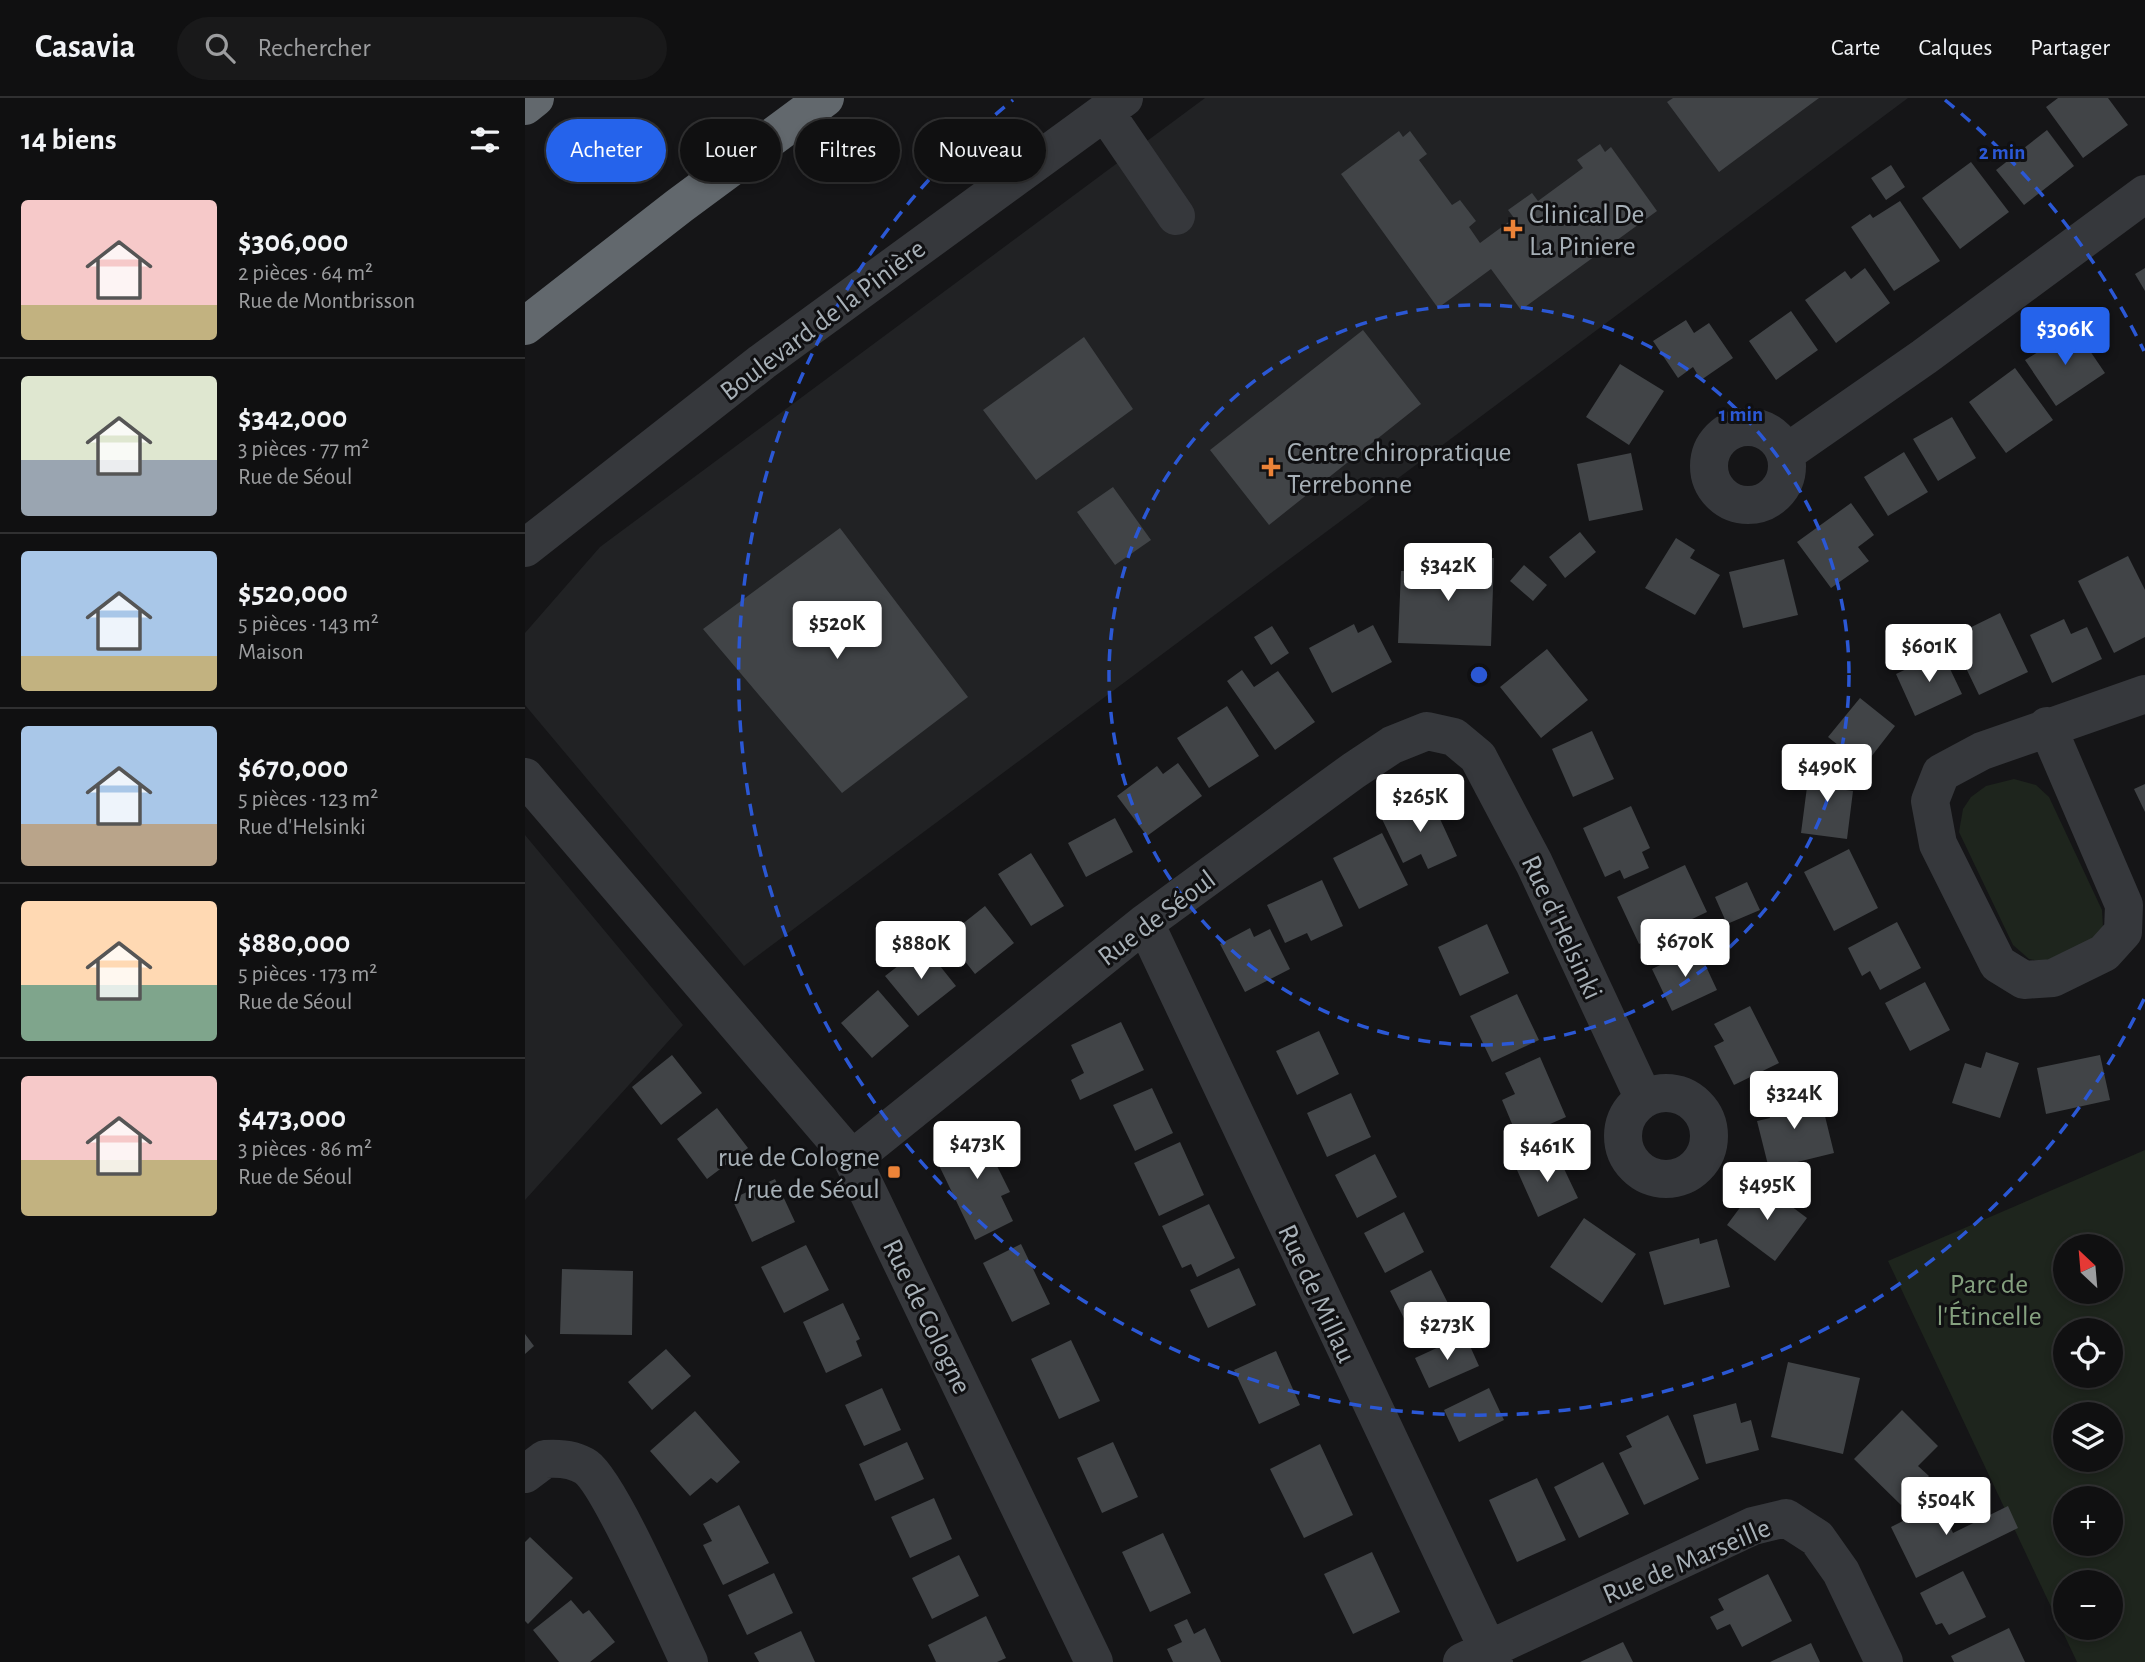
<!DOCTYPE html>
<html lang="fr">
<meta charset="utf-8">
<style>
:root{--surface:#101011;--page:#19191a;--text:#f1f3f6;--muted:#9c9d9f;--line:#303031;--accent:#2563eb}
body{margin:0;font-family:"Alegreya Sans",sans-serif;background:var(--page);color:var(--text);height:100vh;display:flex;flex-direction:column;font-size:26px;white-space:nowrap}
*{box-sizing:border-box;margin:0}
p{font-size:23px;color:var(--muted)}
.icon{flex:none;width:38px;height:38px;fill:none;stroke:currentColor;stroke-width:2;stroke-linecap:round;stroke-linejoin:round}
.map{position:relative;flex:1;overflow:hidden}
.panel{display:flex;flex-direction:column;background:var(--surface);width:525px}
.panel>*{flex:none}
.banner{position:absolute;left:21px;top:21px;width:665px;height:63px;display:flex;gap:14px}
.needle{width:46px;rotate:334deg}
.tools{position:absolute;left:1528px;top:1136px;display:grid;gap:14px}
.tools a{display:grid;place-items:center;width:70px;height:70px;border-radius:50%;background:var(--surface);box-shadow:0 4px 10px #0003,0 0 0 2px var(--line);font-size:35px}
.price{position:absolute;translate:-50% -60px;padding:0 16px;border-radius:7px;background:#fff;color:#222;font-size:23px;line-height:46px;filter:drop-shadow(0 2px 4px #0008)}
.price::after{content:'';position:absolute;left:50%;top:42px;width:21px;height:16px;margin-left:-10px;background:inherit;clip-path:polygon(0 0,100% 0,50% 100%)}
.price.selected{background:var(--accent);color:#fff}
ul{padding:0;list-style:none}
li{display:flex;align-items:center;gap:21px;height:175px;padding:0 21px}
li+li{border-top:2px solid var(--line)}
li span{display:grid;place-items:center;flex:none;width:196px;height:140px;border-radius:7px;color:#555}
li>.icon{margin-inline-start:auto}
span .icon{width:84px;height:84px;fill:#fffc;stroke-width:1}
li b{font-size:30px}
h2{display:flex;justify-content:space-between;align-items:center;height:84px;padding:0 21px;font-size:30px}
.tag{padding:0 24px;border-radius:32px;background:var(--surface);box-shadow:0 4px 10px #0003,0 0 0 2px var(--line);font-size:24px;line-height:63px}
.tag.selected{background:var(--accent);color:#fff}
header{display:flex;align-items:center;gap:42px;box-sizing:border-box;height:98px;padding:0 35px;background:var(--surface);border-bottom:2px solid var(--line)}
header strong{font-size:33px}
nav{display:flex;gap:38px;margin-inline-start:auto;font-size:24px}
.search{width:490px;height:63px;background:var(--page);display:flex;align-items:center;gap:18px;box-sizing:border-box;padding:0 24px;border-radius:38px;color:var(--muted);font-size:26px}
main{display:flex;flex:1;min-height:0}
.map>svg:first-child{display:block}
.built{fill:#212224}
.green{fill:#1e251d;fill-rule:evenodd}
.building{fill:#414447}
.lines{fill:none;stroke-linecap:round;stroke-linejoin:round}
.minor{stroke:#36383c;stroke-width:38}
.highway{stroke:#62686d;stroke-width:38}
.ring{fill:none;stroke:#2b58d5;stroke-width:3.5;stroke-dasharray:12 9}
.poi-dot{fill:#ec8338;stroke:#101012;stroke-width:2.5}
.labels{text-anchor:middle;stroke-width:6;stroke-linejoin:round;paint-order:stroke}
.poi-label{font-size:28px;fill:#a7b0b7;stroke:#101012;text-anchor:start}
.street-label{font-size:28px;fill:#a7b0b7;stroke:#101012}
.park-label{font-size:28px;fill:#85a17f;stroke:#101012}
.centre{fill:#2b58d5;stroke:#101012;stroke-width:3.5}
.ring-label{font-size:21px;text-anchor:middle;font-weight:bold;fill:#2b58d5;stroke:#101012;stroke-width:6;stroke-linejoin:round;paint-order:stroke}
</style>
<header>
<strong>Casavia</strong>
<div class="search"><svg class="icon" aria-label="search" viewBox="0 0 24 24"><circle cx="10" cy="10" r="6"/><path d="M15 15l6 6"/></svg>Rechercher</div>
<nav><a>Carte</a><a>Calques</a><a>Partager</a></nav>
</header>
<main>
<section class="panel">
<h2>14 biens<svg class="icon" aria-label="filters" viewBox="0 0 24 24"><path d="M4 7h16M4 17h16"/><circle cx="9" cy="7" r="2"/><circle cx="15" cy="17" r="2"/></svg></h2>
<ul>
<li><span style="background:linear-gradient(#f6c9c9 75%,#c2b280 0)"><svg class="icon" aria-label="home" viewBox="0 0 24 24"><path d="M3 11l9-7 9 7M6 9v11h12V9"/></svg></span><div><b>$306,000</b><p>2 pièces · 64 m²</p><p>Rue de Montbrisson</p></div></li>
<li><span style="background:linear-gradient(#dfe7d0 60%,#9aa5b1 0)"><svg class="icon" aria-label="home" viewBox="0 0 24 24"><path d="M3 11l9-7 9 7M6 9v11h12V9"/></svg></span><div><b>$342,000</b><p>3 pièces · 77 m²</p><p>Rue de Séoul</p></div></li>
<li><span style="background:linear-gradient(#a9c7e8 75%,#c2b280 0)"><svg class="icon" aria-label="home" viewBox="0 0 24 24"><path d="M3 11l9-7 9 7M6 9v11h12V9"/></svg></span><div><b>$520,000</b><p>5 pièces · 143 m²</p><p>Maison</p></div></li>
<li><span style="background:linear-gradient(#a9c7e8 70%,#b9a48a 0)"><svg class="icon" aria-label="home" viewBox="0 0 24 24"><path d="M3 11l9-7 9 7M6 9v11h12V9"/></svg></span><div><b>$670,000</b><p>5 pièces · 123 m²</p><p>Rue d'Helsinki</p></div></li>
<li><span style="background:linear-gradient(#ffd9b3 60%,#7fa58c 0)"><svg class="icon" aria-label="home" viewBox="0 0 24 24"><path d="M3 11l9-7 9 7M6 9v11h12V9"/></svg></span><div><b>$880,000</b><p>5 pièces · 173 m²</p><p>Rue de Séoul</p></div></li>
<li><span style="background:linear-gradient(#f6c9c9 60%,#c2b280 0)"><svg class="icon" aria-label="home" viewBox="0 0 24 24"><path d="M3 11l9-7 9 7M6 9v11h12V9"/></svg></span><div><b>$473,000</b><p>3 pièces · 86 m²</p><p>Rue de Séoul</p></div></li>
</ul>
</section>
<div class="map">
<svg width="1620" height="1564" viewBox="0 0 1620 1564">
<rect width="100%" height="100%" fill="#151517"/>
<path class="built" d="M680,0H1383L219,868L0,607V535L75,449Z
M0,737L158,927L0,1102Z"/>
<path class="green" d="M1489,681L1511,687L1524,699L1577,812L1578,829L1572,844L1524,865L1504,861L1488,847L1434,734L1438,711L1446,699L1461,688Z
M1620,1052V1564H1552L1363,1163ZM1540,1148H1586V1194H1540ZM1540,1232H1586V1278H1540ZM1540,1316H1586V1362H1540ZM1540,1400H1586V1446H1540ZM1540,1484H1586V1530H1540Z"/>
<path class="building" d="M1148,0H1294L1194,74L1142,4Z
M1533,0H1583L1603,27L1558,60L1521,9Z
M1522,32L1549,68L1499,107L1471,72Z
M874,33L878,39L885,33L902,56L894,62L927,107L935,102L951,123L944,129L955,145L989,120L983,112L1007,95L1013,103L1058,70L1052,62L1075,46L1080,54L1086,49L1132,113L996,212L966,171L913,210L816,76Z
M1446,64L1484,114L1435,151L1397,100Z
M1366,67L1380,89L1361,102L1346,80Z
M1375,103L1415,163L1369,193L1326,129L1345,116L1348,120Z
M1340,170L1365,205L1311,245L1280,202L1320,173L1326,181Z
M1620,170V193L1610,176Z
M1266,213L1293,252L1251,282L1224,243Z
M1161,222L1169,235L1184,225L1208,260L1176,282L1168,269L1153,280L1128,243Z
M1550,231L1580,275L1531,308L1500,262Z
M838,232L896,306L744,427L685,352Z
M559,239L608,311L511,382L458,312Z
M1095,266L1139,293L1104,347L1061,319Z
M1490,270L1528,322L1481,355L1444,304Z
M1427,319L1451,360L1413,383L1388,341Z
M1379,354L1403,394L1363,418L1339,379Z
M1106,355L1118,412L1064,423L1052,366Z
M588,389L626,442L590,467L552,414Z
M1326,405L1349,437L1333,449L1344,463L1306,490L1272,444Z
M315,430L443,599L317,695L178,531Z
M1055,434L1071,454L1040,480L1024,459Z
M1151,440L1170,452L1165,460L1195,477L1170,517L1120,490Z
M915,458L969,460L966,548L873,545L876,473H914Z
M1603,458L1620,492V539L1589,555L1553,483Z
M1259,461L1273,517L1218,530L1204,474Z
M999,467L1022,487L1008,503L985,483Z
M1475,515L1503,574L1454,597L1426,539Z
M1539,521L1546,536L1562,529L1577,561L1527,585L1505,537Z
M829,526L833,535L848,527L867,564L807,595L784,550Z
M747,528L764,555L746,567L729,539Z
M1022,551L1063,602L1016,640L975,589Z
M1417,554L1437,596L1390,618L1371,576Z
M717,572L729,589L753,573L790,624L750,652L702,583Z
M1335,600L1370,628L1339,668L1303,639Z
M702,608L734,658L684,690L652,640Z
M1067,633L1089,681L1048,699L1027,651Z
M653,665L677,698L622,738L592,698L632,668L638,676Z
M1285,666L1317,669L1314,691L1328,693L1322,741L1276,735Z
M1620,686V714L1609,691Z
M905,699L932,758L903,771L896,756L878,765L857,721Z
M1106,708L1125,750L1117,754L1124,770L1099,781L1095,772L1080,779L1058,730Z
M590,720L608,754L561,779L543,745Z
M857,735L883,787L834,811L808,760Z
M1324,751L1353,810L1309,833L1279,774Z
M506,755L539,808L506,828L473,776Z
M1160,767L1182,814L1114,846L1092,799Z
M797,782L818,828L786,843L782,835L760,845L742,807Z
M1222,784L1235,812L1202,826L1190,799Z
M460,808L489,845L450,876L421,839Z
M1372,824L1396,870L1355,892L1345,873L1337,878L1323,850Z
M962,826L984,875L935,898L913,849Z
M725,830L729,839L745,831L765,871L720,894L695,846Z
M399,848L431,888L393,918L360,878Z
M1172,849L1192,892L1147,913L1127,871Z
M1400,884L1425,932L1385,953L1360,905Z
M353,892L384,928L347,960L316,925Z
M992,896L1014,942L967,964L945,918Z
M1225,908L1254,965L1209,987L1189,948L1199,943L1189,926Z
M596,924L619,972L555,1002L546,982L559,975L546,947Z
M794,933L814,976L772,997L751,953Z
M1461,954L1494,965L1475,1020L1427,1005L1440,965L1456,970Z
M147,957L177,995L136,1027L107,989Z
M1575,957L1585,1002L1521,1016L1512,970Z
M1015,959L1041,1019L993,1040L977,1002L990,996L980,975Z
M627,990L648,1035L610,1053L588,1007Z
M1278,993L1284,1014L1298,1010L1309,1055L1244,1071L1232,1023L1245,1020L1240,1002Z
M826,995L846,1039L802,1059L782,1015Z
M192,1010L223,1050L182,1081L152,1041Z
M470,1028L481,1051L467,1058L485,1094L476,1098L488,1123L450,1142L409,1057Z
M655,1044L679,1097L634,1118L609,1065Z
M1031,1054L1053,1100L1013,1119L992,1072Z
M850,1056L872,1099L832,1120L810,1077Z
M250,1081L270,1124L227,1144L207,1101Z
M1234,1084L1282,1120L1250,1163L1202,1127Z
M684,1106L710,1160L672,1179L666,1166L657,1170L637,1128Z
M879,1114L899,1154L860,1175L839,1135Z
M1059,1120L1111,1156L1077,1205L1025,1169Z
M1174,1140L1175,1146L1192,1141L1205,1189L1139,1207L1124,1154Z
M496,1146L525,1206L487,1224L458,1165Z
M281,1147L304,1192L259,1215L236,1169Z
M714,1170L731,1207L683,1230L665,1192Z
M37,1171L108,1173L107,1237L35,1236Z
M906,1172L929,1217L888,1238L865,1193Z
M318,1205L335,1241L331,1243L337,1258L301,1275L278,1224Z
M0,1236L9,1248L0,1256Z
M940,1237L954,1268L904,1290L890,1260Z
M546,1242L575,1303L534,1321L506,1261Z
M141,1251L166,1278L127,1312L103,1284Z
M751,1253L775,1307L734,1326L709,1272Z
M1263,1264L1335,1280L1318,1356L1246,1339Z
M357,1290L376,1332L339,1348L320,1307Z
M964,1290L979,1322L934,1344L919,1312Z
M1211,1305L1216,1325L1226,1322L1234,1352L1181,1366L1168,1317Z
M1377,1312L1413,1348L1393,1368L1404,1378L1376,1407L1329,1361Z
M170,1313L215,1364L192,1385L186,1380L165,1398L125,1353Z
M1143,1317L1174,1381L1119,1407L1094,1355L1107,1349L1101,1338Z
M382,1344L399,1381L350,1403L334,1366Z
M588,1344L613,1399L577,1415L552,1360Z
M795,1346L828,1417L779,1440L745,1371Z
M1078,1364L1104,1416L1054,1440L1029,1389Z
M1012,1380L1041,1442L992,1464L964,1402Z
M409,1400L427,1441L385,1460L366,1419Z
M1414,1405L1428,1435L1483,1408L1493,1430L1391,1480L1366,1429Z
M214,1407L244,1465L198,1487L178,1447L187,1443L178,1426Z
M638,1435L666,1495L625,1514L597,1454Z
M5,1439L48,1480L3,1526L0,1523V1444Z
M847,1454L875,1514L828,1536L799,1476Z
M434,1457L454,1498L407,1521L387,1480Z
M1438,1473L1461,1519L1424,1537L1417,1525L1411,1527L1395,1495Z
M249,1475L268,1515L222,1537L203,1497Z
M1243,1476L1267,1523L1217,1549L1205,1526L1192,1532L1185,1519L1199,1512L1193,1501Z
M46,1502L58,1516L64,1512L90,1544L65,1564H34L8,1532Z
M461,1518L481,1560L472,1564H411L403,1547Z
M662,1521L669,1536L680,1530L696,1564H648L642,1551L657,1544L649,1527Z
M1484,1530L1500,1564H1429L1426,1558Z
M276,1533L290,1564H234L229,1555Z
M1098,1544L1108,1564H1055Z
M1286,1545L1295,1564H1245Z"/>
<g class="lines">
<path class="minor" d="M580,14L651,118
M1184 368a39 39 0 1 1 78 0a39 39 0 1 1-78 0Z
M1261,355L1399,259L1620,96
M0,450L237,264L599,0
M1522,628L1599,807L1598,834L1579,855L1528,880L1499,882L1473,866L1413,746L1405,703L1416,675L1457,653L1620,596
M0,679L327,1061L569,1564
M620,825L969,1564
M1098 1038a43 43 0 1 1 86 0a43 43 0 1 1-86 0Z
M327,1061L620,825L828,673L867,647L902,633L929,639L953,659L1009,765L1119,1001
M0,1376L20,1361C34,1360 49,1361 61,1369C85,1386 147,1529 164,1564
M937,1564L1228,1428L1261,1420L1292,1440L1316,1474L1359,1564"/>
<path class="highway" d="M0,8L10,0
M0,228L154,108L300,0"/>
</g>
<g class="ring">
<circle cx="954" cy="577" r="370"/>
<path d="M1619 901A740 740 0 1 1 488 2M1420 2A740 740 0 0 1 1619 253"/>
</g>
<g class="poi-dot">
<path d="M984.5 120.5h7v7h7v7h-7v7h-7v-7h-7v-7h7z"/>
<path d="M742.5 358.5h7v7h7v7h-7v7h-7v-7h-7v-7h7z"/>
<rect x="362" y="1067" width="14" height="14" rx="3.5"/>
</g>
<g class="labels">
<g class="poi-label">
<text x="1004" y="125">Clinical De<tspan x="1004" dy="32">La Piniere</tspan></text>
<text x="762" y="363">Centre chiropratique<tspan x="762" dy="32">Terrebonne</tspan></text>
<text x="355" y="1068" text-anchor="end">rue de Cologne<tspan x="355" dy="32">/ rue de Séoul</tspan></text>
</g>
<g class="street-label">
<text transform="translate(297 221) rotate(-37)" y="10">Boulevard de la Pinière</text>
<text transform="translate(631 819) rotate(-37)" y="10">Rue de Séoul</text>
<text transform="translate(1038 829) rotate(65)" y="10">Rue d'Helsinki</text>
<text transform="translate(793 1195) rotate(65)" y="10">Rue de Millau</text>
<text transform="translate(403 1218) rotate(64)" y="10">Rue de Cologne</text>
<text transform="translate(1161 1462) rotate(-23)" y="10">Rue de Marseille</text>
</g>
<g class="park-label">
<text x="1464" y="1195">Parc de<tspan x="1464" dy="32">l'Étincelle</tspan></text>
</g>
</g>
<circle cx="954" cy="577" r="10" class="centre"/>
<g class="ring-label">
<text x="1477" y="61">2 min</text>
<text x="1216" y="323">1 min</text>
</g>
</svg>
<div class="tools">
<a><svg class="needle" viewBox="-14 -14 28 28"><path d="M0-13l5 13h-10z" fill="#e53935"/><path d="M0 13l5-13h-10z" fill="#9c9d9f"/></svg></a>
<a><svg class="icon" aria-label="locate" viewBox="0 0 24 24"><circle cx="12" cy="12" r="6"/><path d="M12 2v4M12 18v4M2 12h4M18 12h4"/></svg></a>
<a><svg class="icon" aria-label="layers" viewBox="0 0 24 24"><path d="M12 4l9 5-9 5-9-5zM3 14l9 5 9-5"/></svg></a>
<a>+</a>
<a>−</a>
</div>
<b class="price selected" style="left:1540px;top:269px">$306K</b>
<b class="price" style="left:923px;top:505px">$342K</b>
<b class="price" style="left:312px;top:563px">$520K</b>
<b class="price" style="left:1404px;top:586px">$601K</b>
<b class="price" style="left:1302px;top:706px">$490K</b>
<b class="price" style="left:895px;top:736px">$265K</b>
<b class="price" style="left:1160px;top:881px">$670K</b>
<b class="price" style="left:396px;top:883px">$880K</b>
<b class="price" style="left:1269px;top:1033px">$324K</b>
<b class="price" style="left:452px;top:1083px">$473K</b>
<b class="price" style="left:1022px;top:1086px">$461K</b>
<b class="price" style="left:1242px;top:1124px">$495K</b>
<b class="price" style="left:922px;top:1264px">$273K</b>
<b class="price" style="left:1421px;top:1439px">$504K</b>
<div class="banner">
<a class="tag selected">Acheter</a>
<a class="tag">Louer</a>
<a class="tag">Filtres</a>
<a class="tag">Nouveau</a>
</div>
</div>
</main>
